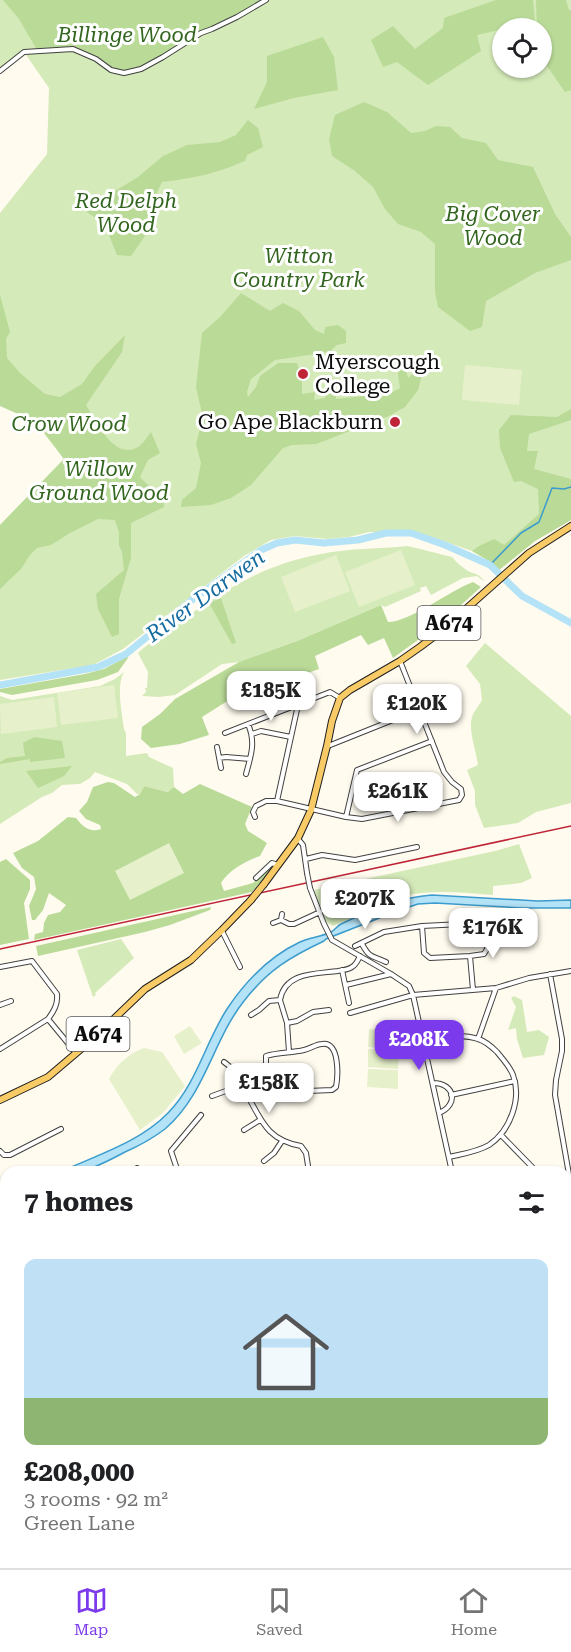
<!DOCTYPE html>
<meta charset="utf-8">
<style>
:root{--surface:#fff;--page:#f6f6f6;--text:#202124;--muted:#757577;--line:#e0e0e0;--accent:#7c3aed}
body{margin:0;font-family:"Roboto Serif",serif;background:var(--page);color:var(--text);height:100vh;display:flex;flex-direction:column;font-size:22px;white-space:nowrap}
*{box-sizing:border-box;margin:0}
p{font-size:20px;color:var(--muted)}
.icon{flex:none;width:33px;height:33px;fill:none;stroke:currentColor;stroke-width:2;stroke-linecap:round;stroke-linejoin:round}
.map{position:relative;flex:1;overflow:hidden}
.panel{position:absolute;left:0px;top:1166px;width:572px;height:404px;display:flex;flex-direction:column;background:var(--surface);border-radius:18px 18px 0 0;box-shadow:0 2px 4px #0004}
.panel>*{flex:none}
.fabs{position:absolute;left:492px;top:18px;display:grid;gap:12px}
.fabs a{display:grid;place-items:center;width:60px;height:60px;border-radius:50%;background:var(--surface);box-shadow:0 2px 4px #0004;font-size:30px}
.price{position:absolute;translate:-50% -51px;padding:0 14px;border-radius:12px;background:#fff;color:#222;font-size:20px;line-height:39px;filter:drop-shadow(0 2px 3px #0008)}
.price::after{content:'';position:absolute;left:50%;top:36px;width:18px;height:14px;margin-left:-9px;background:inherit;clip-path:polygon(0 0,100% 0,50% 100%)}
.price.on{background:var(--accent);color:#fff}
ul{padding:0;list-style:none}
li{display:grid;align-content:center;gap:12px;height:318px;padding:0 24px}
li span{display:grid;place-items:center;height:186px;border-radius:12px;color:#555}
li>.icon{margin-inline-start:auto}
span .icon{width:108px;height:108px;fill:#fffc;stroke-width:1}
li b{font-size:26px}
h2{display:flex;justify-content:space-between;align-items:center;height:72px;padding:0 24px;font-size:26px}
.menu{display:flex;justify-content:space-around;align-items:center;height:84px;border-top:2px solid var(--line);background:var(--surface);font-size:16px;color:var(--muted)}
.menu a{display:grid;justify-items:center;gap:3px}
.menu .on{color:var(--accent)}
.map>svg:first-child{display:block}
.green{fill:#d5eab9;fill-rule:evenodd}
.forest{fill:#bada98}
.pitch{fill:#e6f1cb}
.water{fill:#b4e2f6;stroke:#3b9ccd;stroke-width:1.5}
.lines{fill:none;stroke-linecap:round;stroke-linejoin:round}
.stream{stroke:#3b9ccd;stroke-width:1.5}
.river{stroke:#b4e2f6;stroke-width:7}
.minor-casing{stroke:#414141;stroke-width:6}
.primary-casing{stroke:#1f1f1f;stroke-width:8}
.minor{stroke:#fff;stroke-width:4}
.primary{stroke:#f8cb66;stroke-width:6}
.rail{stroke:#bf2537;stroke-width:1.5}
.minor-bridge-casing{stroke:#414141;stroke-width:6;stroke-linecap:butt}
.primary-bridge-casing{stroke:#1f1f1f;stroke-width:8;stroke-linecap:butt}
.minor-bridge{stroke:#fff;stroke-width:4}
.primary-bridge{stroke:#f8cb66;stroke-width:6}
.poi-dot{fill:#bf2537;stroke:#fff;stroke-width:2}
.labels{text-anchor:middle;stroke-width:6;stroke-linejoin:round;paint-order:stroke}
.shield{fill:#fff;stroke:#565656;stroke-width:1.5}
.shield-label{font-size:20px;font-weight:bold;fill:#0e0e0e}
.park-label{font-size:21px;font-style:italic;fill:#32661e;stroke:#fff}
.poi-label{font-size:21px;fill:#0e0e0e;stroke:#fff;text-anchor:start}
.water-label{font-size:22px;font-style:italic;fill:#176da1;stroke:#fff}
</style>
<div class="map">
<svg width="571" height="1568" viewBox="0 0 571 1568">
<rect width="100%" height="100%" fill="#fffbef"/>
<path class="green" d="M0,0H571V520L535,541L499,570L489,561L472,551L417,532H369L349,537L328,539L295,536L271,540L244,556L123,649L93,665L0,680V525L64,459L35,422L0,405V213L47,154L49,88L24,52L0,71ZM502,28H542V68H502Z
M408,546L452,557C456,562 462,567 468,571C477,575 478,573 485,582L477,576L463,578L431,595L426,586L420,588L421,591L385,607L381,605L297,641L239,662L222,664L175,695L159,697L142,696L146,692L145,688H147L148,672L138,653C148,643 157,640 167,632C215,595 260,565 321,554C349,548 379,549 408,546Z
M485,643L571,716V803L536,812L518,823L484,828L475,805V791L467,770L478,765C476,751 468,729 472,717C474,711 479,706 482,700L480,684L466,666Z
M124,672C116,685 122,714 124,729L126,733V756L147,753L149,757L173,768L174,787L169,792L144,786L140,794H137L127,784L95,772L90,778L80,784L62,785L52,793L42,797L0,824V696L12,700L100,686L115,679Z
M519,844L532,878L521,883L493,886V895C463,893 434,889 404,896L333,926L327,922L314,890L495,851Z
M121,939L134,958L95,993L96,995L93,997L77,950Z
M514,996L522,1000L527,1032L539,1030L549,1037L544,1055L523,1058L517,1039L516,1028L508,1030L516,1007L511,998Z"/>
<path class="forest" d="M3,0H266L201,33L141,69L124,73L111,70L96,59L73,49L37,50L19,19Z
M496,0H533L535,22L477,35L481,51L428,85L397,62L383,67L371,40L393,26L415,49L443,28L444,18Z
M536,0H566L569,10H571V90L565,92L542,59V28H537Z
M323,37L334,57L338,90L294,98L254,109L267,82V56Z
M364,102L387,112L411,133L425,131L436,126L450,127L462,138L486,143L498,160L533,167L555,214L571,237V260L535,273L486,301L482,327L470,331L438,307L435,292V244L421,232L398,224L385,209L373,187L355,171L332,156L329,139L335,115Z
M248,120L258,128L263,147L247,155L245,161C214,174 195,178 162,182L151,205L150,229L131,256L117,255L105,225L87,212L85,204L115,191L138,177L163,156L187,145L220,142L236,135Z
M241,293L270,311L283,303L299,311L315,330L324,334L325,327L338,325L346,331V343L337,345L329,352L275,360L251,379L247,392L248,397L256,387L260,376L278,363H297L302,379V394L315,392L314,400L325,398L327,391H336V399L391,393L400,388L398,374L400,364L404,363L408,378L425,362L418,390L405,407L389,416L316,444L292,445L283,448L251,485L231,498L211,505L181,507L182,500L196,488L201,463L196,444L203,418L196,387L202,333L220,317Z
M0,295L10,332L6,339L7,358L20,373L45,394L60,397L82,384L95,366L125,335L122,352L86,405C96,421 114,461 138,447C143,444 147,437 151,432L160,453L148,460L140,477L149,486L163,495L164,507L131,523V558L119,599V634L112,637L98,609L96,594L124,570L122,552L119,545V532L115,520L98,519L70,533L51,545L37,548L30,555L21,569L0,589V525L64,459L36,422L0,406Z
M571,409V420L529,434L527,451H538L534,469L571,479V520L535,541L499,570L489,561L472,551L479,546L494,539L504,545L539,514L538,489L521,481L514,482L500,448L499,430L511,415L557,417Z
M473,582L481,587L440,624L393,658L384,638L368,645L361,635L315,656L319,669L229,700L202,717L209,735L180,744L151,748L141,739L142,727L160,714L175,699L239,662L297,641L381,605L388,622C410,622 449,591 473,582Z
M221,598L236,643L232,644L209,603Z
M128,656V658L118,672L97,680L12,695L0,692V689L85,674L104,669Z
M34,737L62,741L65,758L30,762V759L0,764V762L7,758L25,756L23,743Z
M72,766L64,776L38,788L26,771Z
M108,782L114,783L135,797L140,794L144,786L168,792L174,787L183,794L200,784L252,807L245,824L248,831L267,843L260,856C246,861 229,870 221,883L224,891L253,883L271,867L273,868L252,892L34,940L35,934L43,932L44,923L48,915L60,912L66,905L49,893L43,910L35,920H32L29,906L36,889L34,877L22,868L13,853L38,841L68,817L76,818C83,827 90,833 101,829L100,825L86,819L79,811L87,802L93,787Z
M6,859L30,880V889L24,903L29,939L0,945V862Z
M211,907L210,910L170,925L145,932L38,956L36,946Z"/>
<path class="pitch" d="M465,365L522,370L519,405L462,400Z
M401,550L415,585L359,607L345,572Z
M336,555L350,591L295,612L281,577Z
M114,685L118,718L61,725L57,693Z
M54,697L57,727L1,734L0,704Z
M169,843L184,873L130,900L115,871Z
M190,1026L202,1043L184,1054L174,1036Z
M369,1029L400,1030L399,1049L368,1047Z
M144,1048L162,1052L185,1086L163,1113L140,1130L109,1079C117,1064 128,1054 144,1048Z
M368,1049L399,1050L398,1069L368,1067Z
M368,1069L398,1070V1089L367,1087Z"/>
<path class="water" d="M432,895L538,901L571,900V908H521L435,903L418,904L397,911L326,939L324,941C290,957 268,970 244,1001C213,1040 205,1095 165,1129C153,1138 139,1146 125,1152C112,1159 97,1167 83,1171C76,1173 68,1171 60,1172C97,1155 140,1142 168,1113C197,1083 205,1043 227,1009C245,982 270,956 300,942C309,938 324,936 331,932C335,930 337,926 341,924C370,910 401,897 432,895Z"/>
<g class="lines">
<path class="stream" d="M490,565L521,533L539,522L552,488L564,489L571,487"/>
<path class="river" d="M0,685L98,667L126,654L192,600L261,550L277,543L295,540L324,543L358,540L386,533H411L445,545L490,565L522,596L571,623"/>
<defs>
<path id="minor" d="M0,71L24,52L73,49L96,59L111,70L124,73L141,69L163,57L201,33L212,29L237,17L266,0
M225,733L330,692L340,698
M252,734L261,731L291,737
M328,746L418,710
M217,747L221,768
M219,758L226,757L250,759
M246,774C251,755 256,743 248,724
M277,801L298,705
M255,817L253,812L256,806L266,801H277L346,817L362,819L459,800L462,795L461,789L452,782L444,772L400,661
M346,817L357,770L432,741
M298,839L303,845L307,873
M306,859L322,855L355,860L417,847
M256,878L272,863L278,865
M310,888L324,924L332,940L391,974L409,986L413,995L452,1172
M282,914L281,920L289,924H294L320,912
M273,923L281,920
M222,931L240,967
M362,944C370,959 372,955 386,962
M355,946L384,932L422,926L482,923L485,926L487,949L484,954L470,956L430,958L424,953L422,926
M470,956L473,990
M0,967L32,961L57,994C58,1004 54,1011 48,1019L0,1049
M342,970L349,1003
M550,974L562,1039V1051L556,1080L555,1095L570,1180
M346,985L391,974
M0,1005L11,1001
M350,1013L413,995L496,988L529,978L571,971
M251,1015L259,1010L269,1001L280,1000
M48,1019L76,1053
M287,1023L297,1021L313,1012L329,1010
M478,1039L496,988
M423,1041C440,1037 461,1033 478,1039C485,1041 493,1048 497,1052C503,1059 510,1067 513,1075C522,1099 510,1131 489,1145C477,1152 462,1154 449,1157
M289,1052L287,1023L280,1000C285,972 315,974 338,971C343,970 348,970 352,967C356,965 358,960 360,956
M224,1062C236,1071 237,1072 237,1087
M266,1072V1056C278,1052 291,1053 304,1050C310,1049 316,1044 322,1044C340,1041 338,1076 336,1087L332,1090L308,1091
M433,1083C455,1083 459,1105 439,1113
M451,1095L515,1081
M212,1096L237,1087L245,1091C261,1119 266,1140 301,1146L306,1153L309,1172
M244,1130L260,1120
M501,1135L537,1172
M0,1151L4,1155H10L61,1129
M264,1161L274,1153L282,1141
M137,1168L138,1172
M178,1172L171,1151L201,1115
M208,1172L213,1170L224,1172
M566,1222L571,1221
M566,1256H571
M0,1260L6,1256
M0,1310L6,1306
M566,1329L571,1330
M0,1353L6,1355
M566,1386L571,1381
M566,1429L567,1441L571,1447
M268,1563V1568
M496,1563L497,1568
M198,1568L199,1563
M232,1568L233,1563
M455,1568L457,1566"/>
<path id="primary" d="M264,884L298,838L311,810L327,746L332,721L340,698L350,690L400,661L420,647L440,632L529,553L571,526
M0,1100L48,1077L94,1038L145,989L191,960L222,930L251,900
M566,1281H571
M0,1403L6,1401"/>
</defs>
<use href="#minor" class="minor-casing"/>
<use href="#primary" class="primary-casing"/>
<use href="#minor" class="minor"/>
<use href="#primary" class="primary"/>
<path class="rail" d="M0,949L571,826"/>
<defs>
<path id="minor-bridge" d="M307,873L310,888"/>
<path id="primary-bridge" d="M251,900L264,884"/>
</defs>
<use href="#minor-bridge" class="minor-bridge-casing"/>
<use href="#primary-bridge" class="primary-bridge-casing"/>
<use href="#minor-bridge" class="minor-bridge"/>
<use href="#primary-bridge" class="primary-bridge"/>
</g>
<g class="poi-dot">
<circle cx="303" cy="374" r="6"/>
<circle cx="395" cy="422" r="6"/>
</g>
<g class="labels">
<g class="shield">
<rect x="417.5" y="606" width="63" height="34" rx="4.5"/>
<rect x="66.5" y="1017" width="63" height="34" rx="4.5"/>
</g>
<g class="shield-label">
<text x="449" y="630">A674</text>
<text x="98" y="1041">A674</text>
</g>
<g class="park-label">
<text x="127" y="42">Billinge Wood</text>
<text x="126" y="208">Red Delph<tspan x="126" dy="24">Wood</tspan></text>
<text x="493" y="221">Big Cover<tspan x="493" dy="24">Wood</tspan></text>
<text x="299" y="263">Witton<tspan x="299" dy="24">Country Park</tspan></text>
<text x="69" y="431">Crow Wood</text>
<text x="99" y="476">Willow<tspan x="99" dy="24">Ground Wood</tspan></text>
</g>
<g class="poi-label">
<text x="315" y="369">Myerscough<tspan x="315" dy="24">College</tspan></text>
<text x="383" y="429" text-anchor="end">Go Ape Blackburn</text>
</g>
<g class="water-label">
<text transform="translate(205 595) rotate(-36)" y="8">River Darwen</text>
</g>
</g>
</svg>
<div class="fabs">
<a><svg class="icon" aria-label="locate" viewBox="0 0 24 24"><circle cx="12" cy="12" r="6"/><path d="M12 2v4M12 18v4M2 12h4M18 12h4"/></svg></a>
</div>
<b class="price" style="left:271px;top:722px">£185K</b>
<b class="price" style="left:417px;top:735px">£120K</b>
<b class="price" style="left:398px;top:823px">£261K</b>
<b class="price" style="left:365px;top:930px">£207K</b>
<b class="price" style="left:493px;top:959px">£176K</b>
<b class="price on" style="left:419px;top:1071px">£208K</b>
<b class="price" style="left:269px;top:1114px">£158K</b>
<section class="panel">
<h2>7 homes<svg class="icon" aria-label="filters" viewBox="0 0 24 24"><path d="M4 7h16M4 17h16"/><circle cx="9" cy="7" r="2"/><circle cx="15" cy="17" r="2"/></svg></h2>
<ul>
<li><span style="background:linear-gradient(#bfe0f5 75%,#8fb573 0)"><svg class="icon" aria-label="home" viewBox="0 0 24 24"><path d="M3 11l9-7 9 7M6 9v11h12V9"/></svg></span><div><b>£208,000</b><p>3 rooms · 92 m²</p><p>Green Lane</p></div></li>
</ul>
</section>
</div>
<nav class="menu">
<a class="on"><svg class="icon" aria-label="map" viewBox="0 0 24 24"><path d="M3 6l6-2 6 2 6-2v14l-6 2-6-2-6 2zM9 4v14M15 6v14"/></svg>Map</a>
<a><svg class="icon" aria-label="saved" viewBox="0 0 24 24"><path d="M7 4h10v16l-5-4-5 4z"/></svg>Saved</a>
<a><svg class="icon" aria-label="home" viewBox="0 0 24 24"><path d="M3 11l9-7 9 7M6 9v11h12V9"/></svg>Home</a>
</nav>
